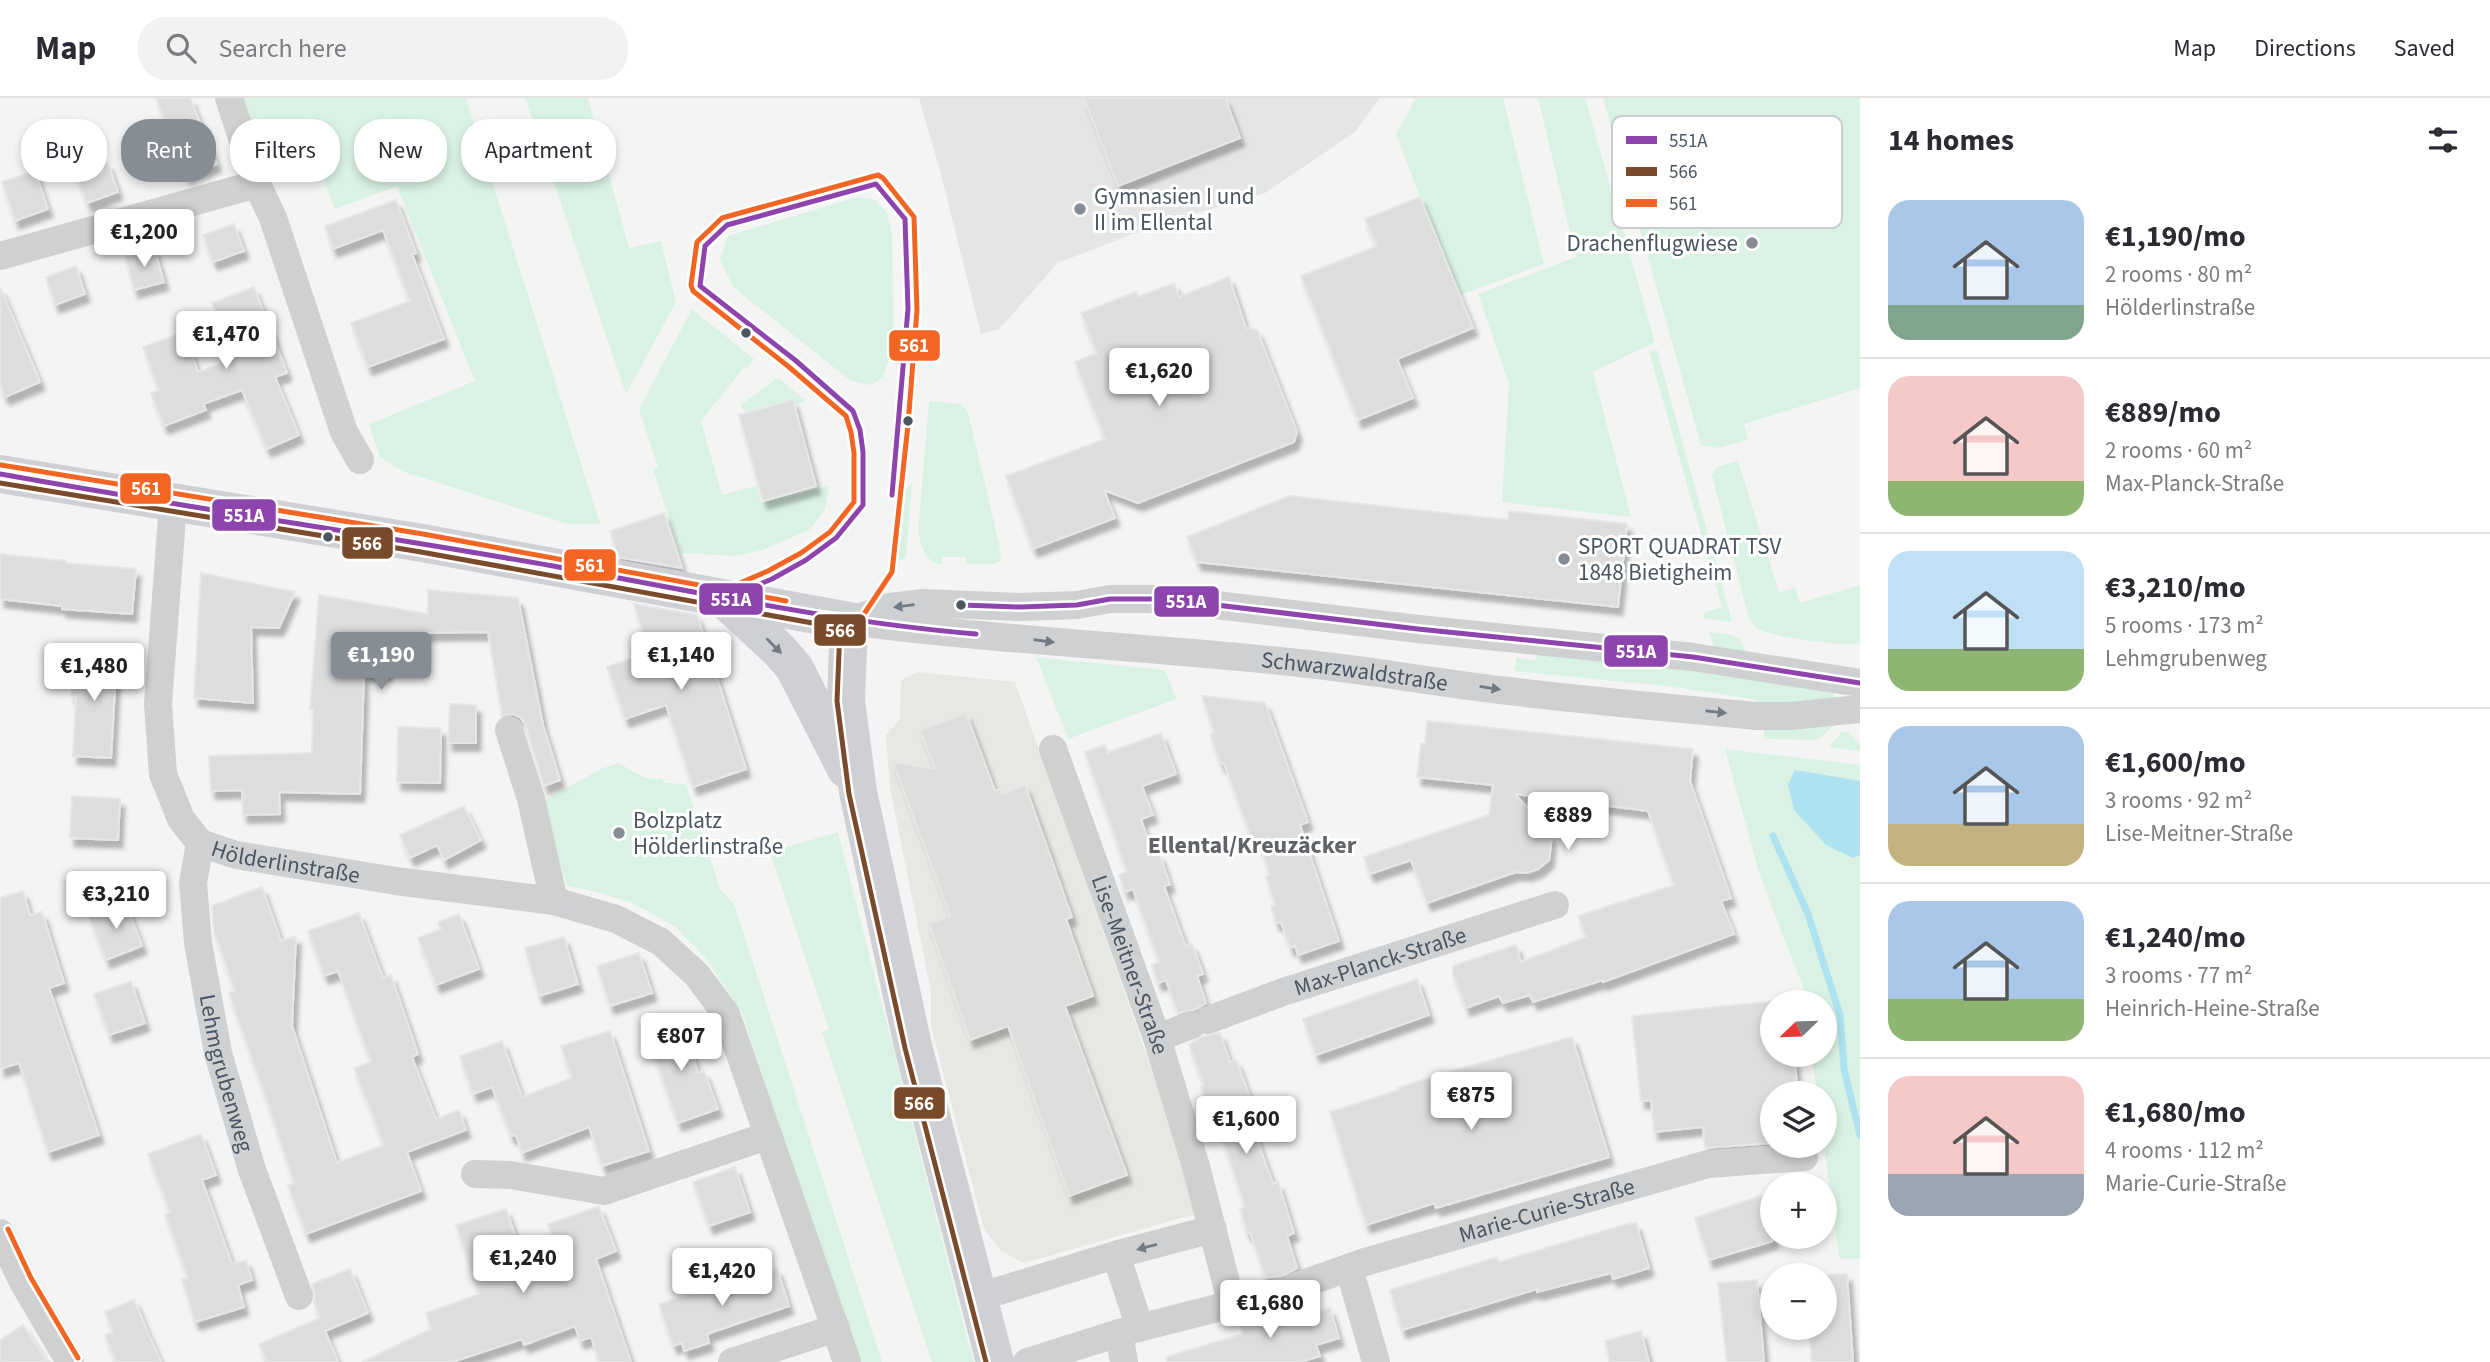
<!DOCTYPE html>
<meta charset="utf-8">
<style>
:root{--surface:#fff;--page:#f2f2f3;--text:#2b2b33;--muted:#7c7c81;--line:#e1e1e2;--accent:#868d94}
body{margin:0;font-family:"Source Sans 3",sans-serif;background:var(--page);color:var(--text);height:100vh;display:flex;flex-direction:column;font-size:26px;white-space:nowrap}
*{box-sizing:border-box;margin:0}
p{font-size:23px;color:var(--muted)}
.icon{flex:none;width:38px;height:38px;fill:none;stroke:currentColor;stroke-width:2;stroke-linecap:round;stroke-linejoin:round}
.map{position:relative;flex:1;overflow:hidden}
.sheet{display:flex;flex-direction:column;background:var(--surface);width:630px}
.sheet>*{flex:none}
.top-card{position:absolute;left:21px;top:21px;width:665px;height:63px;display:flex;gap:14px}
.needle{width:46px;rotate:247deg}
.fabs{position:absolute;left:1760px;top:892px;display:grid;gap:14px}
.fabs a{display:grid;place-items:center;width:77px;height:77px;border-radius:50%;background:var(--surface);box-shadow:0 4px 10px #0003;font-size:35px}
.price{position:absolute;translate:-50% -60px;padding:0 16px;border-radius:7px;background:#fff;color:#222;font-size:23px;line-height:46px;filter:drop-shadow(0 2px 4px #0008)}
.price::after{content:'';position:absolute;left:50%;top:42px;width:21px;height:16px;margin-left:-10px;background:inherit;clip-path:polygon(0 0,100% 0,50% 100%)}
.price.current{background:var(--accent);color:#fff}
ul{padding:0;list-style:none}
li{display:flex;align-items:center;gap:21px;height:175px;padding:0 28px}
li+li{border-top:2px solid var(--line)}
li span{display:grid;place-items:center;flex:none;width:196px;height:140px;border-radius:21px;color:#555}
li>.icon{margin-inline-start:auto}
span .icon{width:84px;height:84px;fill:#fffc;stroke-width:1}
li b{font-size:30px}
h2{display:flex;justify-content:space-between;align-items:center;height:84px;padding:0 28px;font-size:30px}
.tag{padding:0 24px;border-radius:28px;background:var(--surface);box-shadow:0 4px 10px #0003;font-size:24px;line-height:63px}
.tag.current{background:var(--accent);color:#fff}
header{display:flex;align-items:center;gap:42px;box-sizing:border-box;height:98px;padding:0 35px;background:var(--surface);border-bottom:2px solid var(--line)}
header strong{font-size:33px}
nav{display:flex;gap:38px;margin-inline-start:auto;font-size:24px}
.search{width:490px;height:63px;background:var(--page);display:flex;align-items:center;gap:18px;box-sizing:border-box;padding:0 24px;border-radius:28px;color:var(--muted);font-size:26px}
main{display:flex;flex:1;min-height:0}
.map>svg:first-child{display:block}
.commercial{fill:#e8e7e3}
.education{fill:#e6e5e6}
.green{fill:#d9f2e3}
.water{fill:#aee2f0}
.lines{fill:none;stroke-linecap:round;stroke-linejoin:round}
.stream{stroke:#aee2f0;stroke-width:7}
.building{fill:#ddddde;stroke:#e5e6e7;stroke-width:2;filter:url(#shadow)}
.street{stroke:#ced0d2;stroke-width:28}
.secondary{stroke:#ced0d4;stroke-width:38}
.bus-1-casing{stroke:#fff;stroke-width:10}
.bus-2-casing{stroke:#fff;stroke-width:10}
.bus-3-casing{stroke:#fff;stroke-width:10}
.bus-1{stroke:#8e44ad;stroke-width:5}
.bus-2{stroke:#7a4b2a;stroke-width:5}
.bus-3{stroke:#f26522;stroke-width:5}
.oneway{fill:#727b83}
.oneway2{fill:#727b84}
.poi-dot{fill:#868d94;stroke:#fff;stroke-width:2.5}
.bus-dot{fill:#4a5661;stroke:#fff;stroke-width:2.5}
.labels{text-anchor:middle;stroke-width:6;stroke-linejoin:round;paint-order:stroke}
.poi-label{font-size:23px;fill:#4a5661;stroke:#fff;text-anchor:start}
.street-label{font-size:23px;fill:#4a5661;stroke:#fff}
.neighbourhood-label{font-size:24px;font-weight:bold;fill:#5f6368;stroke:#fff}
.key{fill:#fff;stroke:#c9ccd0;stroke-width:2}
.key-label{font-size:19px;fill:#4a5661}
.line-badge{stroke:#fff;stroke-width:2.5}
.badge-label{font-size:19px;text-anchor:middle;font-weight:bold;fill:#fff}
</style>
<header>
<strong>Map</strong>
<div class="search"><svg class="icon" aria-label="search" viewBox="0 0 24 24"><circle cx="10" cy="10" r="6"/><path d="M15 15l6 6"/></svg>Search here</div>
<nav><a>Map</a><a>Directions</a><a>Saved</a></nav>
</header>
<main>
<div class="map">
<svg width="1860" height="1264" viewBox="0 0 1860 1264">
<defs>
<filter id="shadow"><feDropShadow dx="4.5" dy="8" stdDeviation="2" flood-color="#0004"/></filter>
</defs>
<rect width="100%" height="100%" fill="#f4f4f4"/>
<path class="commercial" d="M918,574L1015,584L1202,1114L1024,1165L1001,1153L984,1131L931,928V894L890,690L886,637L900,621L901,582Z"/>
<path class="education" d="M919,0H1380L1355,34L1265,95L1153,128L1058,165L999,231L981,236L939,69Z"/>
<path class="green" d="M242,0H466L600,426H568L404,374L380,359L369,326L475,283L397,88L335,111L310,45L263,59Z
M525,0H588L629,150L661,143L676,204L626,296Z
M1416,0H1503L1544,166L1458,198L1396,36Z
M1538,0H1585L1655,244L1593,274L1631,419L1502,404L1509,286L1478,196L1576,159Z
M1603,0H1860V290L1744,326L1748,342L1719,350L1701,347Z
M857,99L875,102L887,115L892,136L894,244L883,279L871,287L851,283L733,189L720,161L728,138Z
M692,211L754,261L746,271L744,269L701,323L722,397L756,388L761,405L829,388L825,411L809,432L763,452L734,458L680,455L653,371L658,369L639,311Z
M1657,252L1732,523L1731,524L1704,520L1703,515L1722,509L1649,254Z
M778,279L806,303L796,307L793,301L744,314L741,307Z
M929,303L961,306L968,314L999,446L1001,462L996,466H966V459H942V467C924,463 923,451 918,435Z
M1738,363L1779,494L1795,490L1800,505L1860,487V545C1846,550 1769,538 1756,530C1753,527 1751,524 1749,521L1712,378L1717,369Z
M912,385L906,460L896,464L900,399Z
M1709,534C1725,536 1741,534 1745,552L1742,558L1715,553Z
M1538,550L1834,591V608H1758L1754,601L1666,588L1515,573L1516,560L1536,562Z
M1036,559L1165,572L1176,601L1068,641Z
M1837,625L1818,642L1765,641L1763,629Z
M1842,634H1849L1860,647V653L1829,649Z
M1725,651L1860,667V1161L1839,1160L1824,1048L1825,996H1817L1812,957H1825V905H1805L1803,889L1760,778Z
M619,665C632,673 646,684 662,680L664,685L686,686L720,791L734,806L882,1264H857L742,915L707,862L676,829L633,805L594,793L567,788L541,704L603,670Z
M838,734L966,1236L974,1264H932L822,934L829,931L770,754Z"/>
<path class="water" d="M1795,672L1860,683V757L1853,760L1826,747L1794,712L1788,687Z"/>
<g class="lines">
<path class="stream" d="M1773,738L1808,816L1840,917L1844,971L1860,1037"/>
</g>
<path class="building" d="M156,0H190L217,66L186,78Z
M1084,0H1225L1240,40L1118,88Z
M108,65L118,94L87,105L76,77Z
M35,73L48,111L15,123L2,84Z
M1420,99L1473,230L1397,261L1413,300L1358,322L1301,178L1377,148L1365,121Z
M396,102L416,155L412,156L444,241L368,269L351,225L410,203L383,132L333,151L325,128Z
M234,126L244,153L213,164L203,137Z
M154,150L164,184L134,192L125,158Z
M76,168L85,196L55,207L46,179Z
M1229,179L1246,230L1257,232L1297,334L1294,344L1138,405L1104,392L1115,420L1033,451L1006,378L1105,341L1075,264L1097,255L1081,215L1136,194L1138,199L1174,185L1179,199Z
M0,189L40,284L5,299L0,287Z
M254,189L287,275L275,279L299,337L267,351L242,292L203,306L206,312L164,328L151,295L159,292L143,249L184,234L198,274L234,261L212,205Z
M793,302L816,388L763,403L739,317Z
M1289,398L1508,422L1509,413L1627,426L1618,509L1197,464L1187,439Z
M664,415L682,470L618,459L610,433Z
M0,456L66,463V465L136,471L132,516L62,511V508L0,501Z
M201,475L295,494L279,530L251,529L253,605L194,600Z
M428,492L518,500L543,627L560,682L544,688L525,626L520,619L513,616L502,617L488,534L411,535L409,554L389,552L387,575H364L360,696L279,694L280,716L243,717L242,692L211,693L209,658L312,655L313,611H310L319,497L428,516Z
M634,506L697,517L746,671L693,689L666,607L625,621L607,569L649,554Z
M74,552L117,555L111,660L73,658L76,598H71Z
M1202,598L1265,605L1308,724L1300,727L1339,843L1298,857L1295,848L1290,850L1281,824L1276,825L1271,808L1275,807L1266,779L1270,777L1258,741L1252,742L1224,665L1221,666L1210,637L1214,635Z
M450,606L476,607V645H448Z
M966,615L995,693L1000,691L1002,696L1025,687L1072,819L1066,821L1093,898L1065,908L1127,1077L1069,1098L1008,928L970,942L929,826L950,818L893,664L935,671L920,632Z
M1427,623L1693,651L1690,683L1731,800L1721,803L1734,836L1603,884V882L1533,904L1530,897L1503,905L1499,898L1466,910L1453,876V868L1516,847L1521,864L1586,839L1578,818L1674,787L1648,713L1515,696L1552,738L1549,762L1538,771L1527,775L1516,774L1427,805L1411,762L1370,776L1364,759L1489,717L1493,687L1417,679L1421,646H1425Z
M398,629L441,630L440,685L397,684Z
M1161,635L1176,676L1142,688L1153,717L1141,721L1153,757L1159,755L1170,786L1164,788L1186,849L1192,846L1203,876L1197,878L1206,905L1196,911L1178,915L1166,882L1158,885L1152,867L1159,864L1133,791L1125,794L1119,777L1127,774L1085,654L1105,647L1107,655Z
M72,698L120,701L118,742L70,740Z
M464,708L481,742L444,762L437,747L410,760L400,737Z
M262,789L281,843L296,838L292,928L337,1065L384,1047L354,970L371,964L338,873L324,878L308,833L359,815L383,880L391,877L418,956L412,959L436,1021L459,1012L466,1032L407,1054L421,1093L306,1136L288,1087L294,1085L272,1018L229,895L235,893L214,833L212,808Z
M23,793L30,817L42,814L64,885L49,890L99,1037L48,1054L19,965L0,971V800Z
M125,803L142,848L106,862L89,818Z
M459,816L479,871L436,887L418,840L441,831L438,824Z
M564,839L578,886L539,898L525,850Z
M639,855L652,895L610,908L597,868Z
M1417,881L1429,917L1316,957L1303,921Z
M131,883L145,925L109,937L94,896Z
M1773,903V957H1794L1798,996H1773V1045L1705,1050L1703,1029L1654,1034L1651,1002L1641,1003L1632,918Z
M683,924L698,975L704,973L718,1011L678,1025L646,935Z
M610,933L649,1053L602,1068L589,1029L522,1055L516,1037L511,1038L492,989L473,996L460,958L502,943L522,999L572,980L561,948Z
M1220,935L1230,964L1236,962L1254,1010L1247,1013L1273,1086L1278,1084L1294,1135L1287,1138L1297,1170L1282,1178L1266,1180L1250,1134L1247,1135L1240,1111L1245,1109L1213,1011L1208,1012L1201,988L1204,987L1189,946L1204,938Z
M1572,939L1609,1059L1436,1110L1435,1105L1366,1127L1330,1014L1399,992L1398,990L1435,978Z
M201,1036L216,1077L202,1082L232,1166L246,1162L252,1182L238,1187L244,1209L195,1224L182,1181L188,1180L165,1116L170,1114L148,1056Z
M735,1069L750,1114L709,1128L693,1084Z
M1773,1094V1143L1709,1162L1695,1120Z
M597,1109H599L616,1153L596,1161L631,1264H599L591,1239L580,1243L575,1228L524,1247L522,1241L452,1264H362L431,1231L426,1215L479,1196L456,1127L506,1111L531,1185L565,1173L548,1126Z
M1630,1125V1126L1636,1125L1649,1170L1613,1181L1611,1175L1537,1194V1191L1402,1232L1390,1192L1497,1159L1499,1164Z
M777,1170L789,1208L707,1236L709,1245L684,1253L682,1245L673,1248L659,1206Z
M350,1171L368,1215L325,1233L338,1264H267L259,1246L320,1220L314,1205L315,1200L312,1186Z
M1847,1176L1853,1264H1812L1809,1230H1825V1177Z
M1757,1182L1764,1264H1727L1718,1185Z
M134,1201L148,1235L161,1264H116L105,1237L113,1234L105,1214Z
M1292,1205H1300L1305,1218L1330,1210L1339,1240L1316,1247L1320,1258L1300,1264H1167L1166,1259L1243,1236L1240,1228L1279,1216L1277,1212Z
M23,1227L47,1264H0V1242Z
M1641,1233L1649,1264H1610L1605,1243Z"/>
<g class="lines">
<g class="street">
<path d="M229,0L257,86L273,120L344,334L360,362"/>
<path d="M0,158L257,86"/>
<path id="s1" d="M173,406L158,606L163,676L181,721L200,745L236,757L396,783L554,803L616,821L661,844L697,877L726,916L847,1264"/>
<path d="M849,523L890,509L924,505L1020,509L1077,507L1110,501H1166L1418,531L1693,559L1860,585"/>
<path id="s2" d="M857,524C1004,543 1152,549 1299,565C1369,572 1439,585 1509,593C1591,603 1674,610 1756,618H1790L1860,611"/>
<path d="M509,632L531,701L554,803"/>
<path id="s3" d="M1053,651L1157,940L1195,1065L1232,1207"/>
<path id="s4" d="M200,745L193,785L198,845L218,955L252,1072L299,1198"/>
<path id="s5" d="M1208,922L1283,894L1555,807"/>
<path d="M1157,940L1192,927"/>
<path d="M475,1076L510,1077L604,1093L767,1038"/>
<path d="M0,1135L23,1184L70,1264"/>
<path d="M1116,1157L1140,1230"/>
<path d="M1349,1170L1376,1264"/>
<path id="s6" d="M1294,1189L1365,1164L1708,1066L1804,1059"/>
<path d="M979,1199L1122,1155L1213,1131"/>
<path d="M1119,1235L1124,1264"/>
<path d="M732,1264L836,1230"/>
<path d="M1027,1264L1119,1235L1280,1194"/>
</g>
<path class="secondary" d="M0,376L422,445L849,523L846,603L858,694L913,948L995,1264
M724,501L778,551L794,569L846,671"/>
<defs>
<path id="bus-1" d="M0,376C184,409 369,436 553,468C694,493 833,524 976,536
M892,397L908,211L905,121
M724,501L772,481L806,462L836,440L863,407V354L860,332L853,313L795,262L700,188L705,148L727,127L876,86L905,121
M961,507L1020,509L1077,507L1110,501H1166L1418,531L1693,559L1860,585"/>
<path id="bus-2" d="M0,385L421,454L840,530L837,603L849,696L905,950L986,1264"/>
<path id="bus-3" d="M1,367L423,436L786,503
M721,493L768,473L801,455L830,434L854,404V355L851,334L846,318L789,269L693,193L691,187L697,144L722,120L878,77L883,80L914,119L917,212L908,327L892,474L856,528
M8,1131L31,1180L78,1260"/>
</defs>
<use href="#bus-1" class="bus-1-casing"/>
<use href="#bus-2" class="bus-2-casing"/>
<use href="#bus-3" class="bus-3-casing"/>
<use href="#bus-1" class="bus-1"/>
<use href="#bus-2" class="bus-2"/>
<use href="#bus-3" class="bus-3"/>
</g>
<defs><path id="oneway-solid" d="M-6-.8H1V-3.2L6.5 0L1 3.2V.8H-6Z" transform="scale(1.75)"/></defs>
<g class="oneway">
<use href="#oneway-solid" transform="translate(904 508) rotate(173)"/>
<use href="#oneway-solid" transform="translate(1044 543) rotate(8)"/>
<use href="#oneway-solid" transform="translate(1490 590) rotate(9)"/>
<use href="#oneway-solid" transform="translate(1716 614) rotate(6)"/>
<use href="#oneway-solid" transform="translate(1147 1149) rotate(165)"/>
</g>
<use class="oneway2" href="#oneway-solid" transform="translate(774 548) rotate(45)"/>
<g class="poi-dot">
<circle cx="1080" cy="111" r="7"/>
<circle cx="1752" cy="145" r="7"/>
<circle cx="1564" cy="461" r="7"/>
<circle cx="619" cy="735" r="7"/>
</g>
<g class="bus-dot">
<circle cx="746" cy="235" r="6"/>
<circle cx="908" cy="323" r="6"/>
<circle cx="328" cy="439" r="6"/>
<circle cx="961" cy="507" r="6"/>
</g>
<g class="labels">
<g class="poi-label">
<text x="1094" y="106">Gymnasien I und<tspan x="1094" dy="26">II im Ellental</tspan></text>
<text x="1738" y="153" text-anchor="end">Drachenflugwiese</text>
<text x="1578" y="456">SPORT QUADRAT TSV<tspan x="1578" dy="26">1848 Bietigheim</tspan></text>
<text x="633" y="730">Bolzplatz<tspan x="633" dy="26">Hölderlinstraße</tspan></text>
</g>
<g class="street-label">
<text dy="8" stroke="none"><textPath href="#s2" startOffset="500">Schwarzwaldstraße</textPath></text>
<text dy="8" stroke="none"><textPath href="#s1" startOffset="438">Hölderlinstraße</textPath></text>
<text dy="8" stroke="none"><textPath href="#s5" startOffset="182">Max-Planck-Straße</textPath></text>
<text dy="8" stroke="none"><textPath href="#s3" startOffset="229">Lise-Meitner-Straße</textPath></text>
<text dy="8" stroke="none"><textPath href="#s4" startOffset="234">Lehmgrubenweg</textPath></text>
<text dy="8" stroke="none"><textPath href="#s6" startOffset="264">Marie-Curie-Straße</textPath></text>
</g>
<g class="neighbourhood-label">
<text x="1252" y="755">Ellental/Kreuzäcker</text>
</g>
</g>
<rect x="1612" y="18" width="230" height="112" rx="10" class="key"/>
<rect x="1626" y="38" width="31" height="8" fill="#8e44ad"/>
<rect x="1626" y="69" width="31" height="9" fill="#7a4b2a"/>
<rect x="1626" y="101" width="31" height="8" fill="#f26522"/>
<g class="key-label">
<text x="1669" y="49">551A</text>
<text x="1669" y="80">566</text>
<text x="1669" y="112">561</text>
</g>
<g class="line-badge">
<rect x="888" y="231" width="53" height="33" rx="7" fill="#f26522"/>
<rect x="119" y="374" width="53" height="33" rx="7" fill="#f26522"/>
<rect x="211" y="400" width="66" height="34" rx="7" fill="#8e44ad"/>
<rect x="341" y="428" width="53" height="34" rx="7" fill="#7a4b2a"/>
<rect x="563" y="450" width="54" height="34" rx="7" fill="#f26522"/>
<rect x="698" y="484" width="66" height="34" rx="7" fill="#8e44ad"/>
<rect x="1153" y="487" width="67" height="33" rx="7" fill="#8e44ad"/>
<rect x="813" y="515" width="54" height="34" rx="7" fill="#7a4b2a"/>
<rect x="1603" y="536" width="66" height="34" rx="7" fill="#8e44ad"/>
<rect x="893" y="988" width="53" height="34" rx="7" fill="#7a4b2a"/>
</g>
<g class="badge-label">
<text x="914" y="254">561</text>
<text x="146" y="397">561</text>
<text x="244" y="424">551A</text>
<text x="367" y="452">566</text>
<text x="590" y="474">561</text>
<text x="731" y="508">551A</text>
<text x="1186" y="510">551A</text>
<text x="840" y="539">566</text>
<text x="1636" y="560">551A</text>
<text x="919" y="1012">566</text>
</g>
</svg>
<div class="fabs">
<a><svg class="needle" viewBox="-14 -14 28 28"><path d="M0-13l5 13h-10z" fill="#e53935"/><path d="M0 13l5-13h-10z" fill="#7c7c81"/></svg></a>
<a><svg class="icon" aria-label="layers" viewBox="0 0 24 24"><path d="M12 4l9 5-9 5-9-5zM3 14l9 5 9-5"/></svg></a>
<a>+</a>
<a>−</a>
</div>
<b class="price" style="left:144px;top:171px">€1,200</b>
<b class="price" style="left:226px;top:273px">€1,470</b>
<b class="price" style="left:1159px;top:310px">€1,620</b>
<b class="price current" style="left:381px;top:594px">€1,190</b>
<b class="price" style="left:681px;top:594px">€1,140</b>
<b class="price" style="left:94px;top:605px">€1,480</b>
<b class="price" style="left:1568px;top:754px">€889</b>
<b class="price" style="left:116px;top:833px">€3,210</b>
<b class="price" style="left:681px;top:975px">€807</b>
<b class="price" style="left:1471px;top:1034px">€875</b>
<b class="price" style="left:1246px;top:1058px">€1,600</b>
<b class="price" style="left:523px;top:1197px">€1,240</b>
<b class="price" style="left:722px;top:1210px">€1,420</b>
<b class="price" style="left:1270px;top:1242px">€1,680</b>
<div class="top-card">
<a class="tag">Buy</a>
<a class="tag current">Rent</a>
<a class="tag">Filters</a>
<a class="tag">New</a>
<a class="tag">Apartment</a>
</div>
</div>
<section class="sheet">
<h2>14 homes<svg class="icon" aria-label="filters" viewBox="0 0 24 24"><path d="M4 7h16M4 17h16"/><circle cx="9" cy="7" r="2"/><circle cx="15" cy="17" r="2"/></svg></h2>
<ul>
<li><span style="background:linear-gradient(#a9c7e8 75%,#7fa58c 0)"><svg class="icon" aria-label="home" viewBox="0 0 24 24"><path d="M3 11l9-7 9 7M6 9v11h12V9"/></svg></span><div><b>€1,190/mo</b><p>2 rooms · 80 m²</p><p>Hölderlinstraße</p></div></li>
<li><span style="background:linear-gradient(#f6c9c9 75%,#8fb573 0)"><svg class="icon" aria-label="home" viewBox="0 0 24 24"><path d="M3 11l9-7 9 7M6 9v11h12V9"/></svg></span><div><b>€889/mo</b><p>2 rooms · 60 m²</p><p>Max-Planck-Straße</p></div></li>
<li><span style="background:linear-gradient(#bfe0f5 70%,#8fb573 0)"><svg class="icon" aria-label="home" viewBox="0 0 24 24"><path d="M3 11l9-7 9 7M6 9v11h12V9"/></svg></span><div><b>€3,210/mo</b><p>5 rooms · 173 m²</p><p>Lehmgrubenweg</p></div></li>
<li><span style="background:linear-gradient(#a9c7e8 70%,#c2b280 0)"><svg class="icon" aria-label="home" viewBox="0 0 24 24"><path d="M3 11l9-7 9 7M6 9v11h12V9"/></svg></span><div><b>€1,600/mo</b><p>3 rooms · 92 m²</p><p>Lise-Meitner-Straße</p></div></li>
<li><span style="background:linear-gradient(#a9c7e8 70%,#8fb573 0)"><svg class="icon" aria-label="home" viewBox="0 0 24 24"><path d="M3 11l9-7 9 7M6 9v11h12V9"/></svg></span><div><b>€1,240/mo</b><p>3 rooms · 77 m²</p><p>Heinrich-Heine-Straße</p></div></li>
<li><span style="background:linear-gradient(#f6c9c9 70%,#9aa5b1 0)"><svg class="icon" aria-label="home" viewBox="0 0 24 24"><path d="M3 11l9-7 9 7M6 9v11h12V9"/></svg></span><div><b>€1,680/mo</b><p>4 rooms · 112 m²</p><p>Marie-Curie-Straße</p></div></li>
</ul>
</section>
</main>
